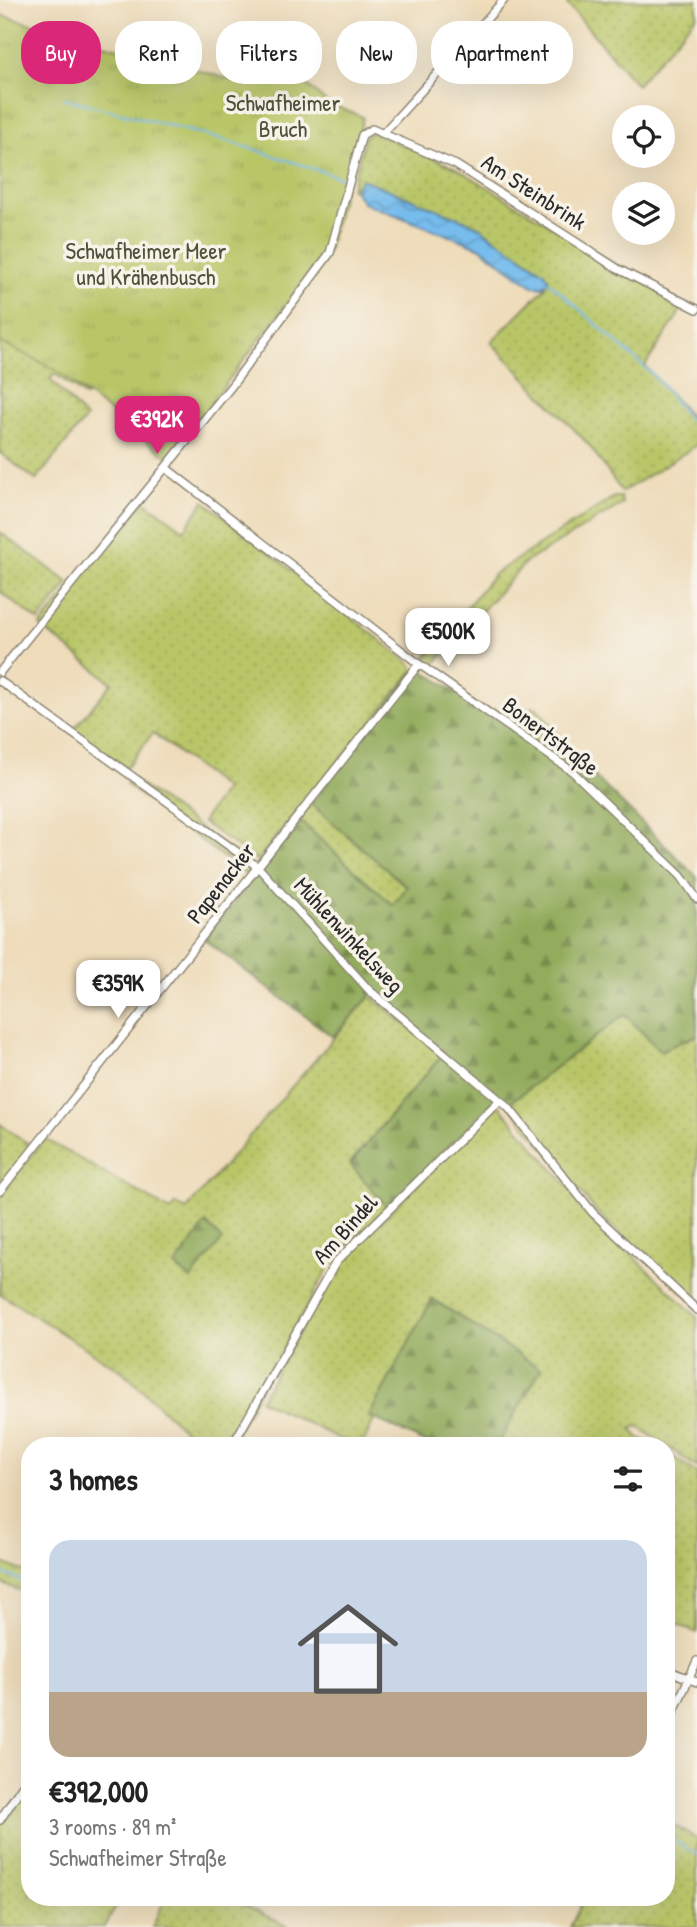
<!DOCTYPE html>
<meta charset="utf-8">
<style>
:root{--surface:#fff;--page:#f2f2f2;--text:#222;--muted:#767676;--accent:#db2777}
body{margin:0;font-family:"Patrick Hand",sans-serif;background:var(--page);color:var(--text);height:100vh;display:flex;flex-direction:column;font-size:26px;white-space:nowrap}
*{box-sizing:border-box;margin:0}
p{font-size:23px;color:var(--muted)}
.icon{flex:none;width:38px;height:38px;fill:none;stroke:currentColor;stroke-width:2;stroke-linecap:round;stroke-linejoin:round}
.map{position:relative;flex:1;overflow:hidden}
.side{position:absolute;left:21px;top:1437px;width:654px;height:469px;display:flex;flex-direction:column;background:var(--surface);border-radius:28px;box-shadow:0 7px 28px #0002}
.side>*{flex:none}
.banner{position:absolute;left:21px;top:21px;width:656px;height:63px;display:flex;gap:14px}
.buttons{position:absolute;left:612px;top:105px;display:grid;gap:14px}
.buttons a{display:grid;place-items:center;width:63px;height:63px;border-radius:50%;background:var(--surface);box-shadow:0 7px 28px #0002;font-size:35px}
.price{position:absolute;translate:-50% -60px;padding:0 16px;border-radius:14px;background:#fff;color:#222;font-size:23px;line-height:46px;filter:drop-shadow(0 2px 4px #0008)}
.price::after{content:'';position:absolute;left:50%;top:42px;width:21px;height:16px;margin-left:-10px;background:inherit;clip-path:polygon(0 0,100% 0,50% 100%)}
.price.on{background:var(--accent);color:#fff}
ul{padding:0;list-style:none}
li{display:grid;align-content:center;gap:14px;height:371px;padding:0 28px}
li span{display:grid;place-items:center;height:217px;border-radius:21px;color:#555}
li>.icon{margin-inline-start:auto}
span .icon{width:126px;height:126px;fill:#fffc;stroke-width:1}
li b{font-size:30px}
h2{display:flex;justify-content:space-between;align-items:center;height:84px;padding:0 28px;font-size:30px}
.chip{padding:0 24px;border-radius:28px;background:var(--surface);box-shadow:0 7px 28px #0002;font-size:24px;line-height:63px}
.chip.on{background:var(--accent);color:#fff}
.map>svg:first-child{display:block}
.grass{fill:url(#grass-dots);stroke:#72784a;stroke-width:2}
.forest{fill:url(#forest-firs);stroke:#5e6b44;stroke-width:2}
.park{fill:url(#park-tufts);stroke:#72784a;stroke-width:2}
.water{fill:url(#water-waves);stroke:#50748c;stroke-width:2}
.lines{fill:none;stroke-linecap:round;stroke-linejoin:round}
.stream{stroke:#76bced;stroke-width:2}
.street-casing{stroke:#8c8472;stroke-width:10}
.street{stroke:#fff;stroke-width:7}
.labels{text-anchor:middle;stroke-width:7;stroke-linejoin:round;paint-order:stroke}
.park-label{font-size:23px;fill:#4e523a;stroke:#f7f3e8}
.street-label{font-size:23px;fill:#2b2b2b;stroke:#f7f3e8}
</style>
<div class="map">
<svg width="697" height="1927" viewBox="0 0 697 1927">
<defs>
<pattern id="grass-dots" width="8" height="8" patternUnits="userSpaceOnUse" patternTransform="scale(1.75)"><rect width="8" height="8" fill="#b9c668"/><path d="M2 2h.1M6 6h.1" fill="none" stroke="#9faa5a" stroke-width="1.8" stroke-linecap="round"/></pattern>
<pattern id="forest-firs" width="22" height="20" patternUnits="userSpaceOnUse" patternTransform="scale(1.75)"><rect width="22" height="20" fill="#92ab5c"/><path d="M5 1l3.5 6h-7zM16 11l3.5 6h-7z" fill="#778b4c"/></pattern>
<pattern id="park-tufts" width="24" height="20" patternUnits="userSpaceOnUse" patternTransform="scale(1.75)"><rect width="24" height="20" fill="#b9c668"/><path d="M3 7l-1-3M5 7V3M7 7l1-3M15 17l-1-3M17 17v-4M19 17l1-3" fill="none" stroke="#9faa5a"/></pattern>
<pattern id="water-waves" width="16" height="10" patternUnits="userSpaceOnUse" patternTransform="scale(1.75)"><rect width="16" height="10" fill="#76bced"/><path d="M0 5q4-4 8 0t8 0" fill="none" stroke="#6199c0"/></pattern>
</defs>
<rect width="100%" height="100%" fill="#f7f3e8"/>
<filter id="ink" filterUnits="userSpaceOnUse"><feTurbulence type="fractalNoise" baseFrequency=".0143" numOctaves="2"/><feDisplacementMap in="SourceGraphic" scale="14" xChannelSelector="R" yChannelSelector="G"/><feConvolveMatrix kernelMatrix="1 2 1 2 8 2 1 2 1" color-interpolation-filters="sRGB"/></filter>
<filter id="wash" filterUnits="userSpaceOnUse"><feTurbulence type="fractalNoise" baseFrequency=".00686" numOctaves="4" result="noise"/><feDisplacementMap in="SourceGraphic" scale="28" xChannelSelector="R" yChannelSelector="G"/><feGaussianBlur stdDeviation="1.57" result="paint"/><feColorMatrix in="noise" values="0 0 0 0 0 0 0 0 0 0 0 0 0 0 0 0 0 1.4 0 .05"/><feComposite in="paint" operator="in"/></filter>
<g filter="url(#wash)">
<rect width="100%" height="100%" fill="#eedcba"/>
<path class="grass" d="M564,0H697V15L637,85Z
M373,132L456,168L684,306L645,366L697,424V445L622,492L589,445L491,342L546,287L526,267L437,215L351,189L365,137Z
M0,265L113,353L86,397L55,374L50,379L86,418L36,480L0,453Z
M614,497H621L622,504L525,563L431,668L424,664L427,656L494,574Z
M144,501L184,530L204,501L412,665L414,670L257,861L202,822L225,789L153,733L126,768L73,730L112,683L40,626Z
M0,532L69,583L39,621L0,592Z
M532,707L537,708L577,759L558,749L542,748L506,721L542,735L543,727L531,710Z
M131,778L247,862L250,871L247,875L126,784Z
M311,804L407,887L393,906L298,819Z
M370,996L442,1055L350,1163L387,1207L333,1260L229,1445H200L123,1372L0,1294V1195L45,1139L171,1211L176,1204L186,1210Z
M625,1014L660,1051L697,1035V1306L596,1211L508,1104Z
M500,1106L597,1221L697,1317V1467L637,1426L631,1429L639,1438L656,1445H497L540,1369L433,1299L369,1416L374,1420L362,1445H352L260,1400L339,1263L494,1108Z
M0,1124L33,1147L0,1188Z
M667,1453L697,1473V1633L667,1619Z
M0,1562L30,1574V1594L0,1583Z
M24,1799L30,1801V1897H120L105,1927H0V1825L15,1801Z
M667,1821L697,1839V1927H570L585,1897H667Z
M166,1897H228L289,1927H152Z"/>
<path class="forest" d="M422,670L543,747L558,749L577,759L694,874L697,878V1035L660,1051L625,1014L508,1104L500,1096L387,1207L350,1164L444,1053L369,991L370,996L333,1037L205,940L298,819L393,905L407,887L311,804L415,671Z
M206,1223L222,1240L191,1279L175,1266Z
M432,1299L541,1369L497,1445H431L369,1416Z"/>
<path class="park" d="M0,15L243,83L290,77L306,84L327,103L363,117L328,250L169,458L53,368L0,342Z"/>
<path class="water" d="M362,179L476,225L544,272L549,280L543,287L533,286L479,247L364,203L356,193L355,187Z"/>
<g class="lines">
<path class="stream" d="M63,98L228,141L348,180
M548,281L652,374L697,428
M0,1572L30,1584
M667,1837L697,1854"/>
</g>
</g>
<g filter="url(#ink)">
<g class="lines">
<defs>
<path id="street" d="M384,132L504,0
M166,468L419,664L573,772L681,876L697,899
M0,672L233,384L330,253L362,135L372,129L456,165L618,269L697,309
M0,681L258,867L369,990L508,1107L593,1213L697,1310
M0,1191L419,664
M232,1446L336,1262L499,1101
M667,1670L697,1682
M667,1726L697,1661
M0,1820L30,1774"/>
</defs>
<use href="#street" class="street-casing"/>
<use href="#street" class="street"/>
</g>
</g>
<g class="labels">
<g class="park-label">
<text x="283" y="111">Schwafheimer<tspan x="283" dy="26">Bruch</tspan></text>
<text x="146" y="259">Schwafheimer Meer<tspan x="146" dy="26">und Krähenbusch</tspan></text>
</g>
<g class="street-label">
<text transform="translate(534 192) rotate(33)" y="8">Am Steinbrink</text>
<text transform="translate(551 736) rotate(37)" y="8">Bonertstraße</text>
<text transform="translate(221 883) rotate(-52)" y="8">Papenacker</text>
<text transform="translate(349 935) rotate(47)" y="8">Mühlenwinkelsweg</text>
<text transform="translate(345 1229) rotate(-48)" y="8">Am Bindel</text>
</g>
</g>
</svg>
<div class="buttons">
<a><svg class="icon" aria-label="locate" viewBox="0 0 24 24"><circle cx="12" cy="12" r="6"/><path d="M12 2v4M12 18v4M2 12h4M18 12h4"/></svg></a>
<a><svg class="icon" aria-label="layers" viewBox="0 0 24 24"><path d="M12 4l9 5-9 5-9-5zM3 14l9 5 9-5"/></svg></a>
</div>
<b class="price on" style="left:157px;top:456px">€392K</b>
<b class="price" style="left:448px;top:668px">€500K</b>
<b class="price" style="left:118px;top:1020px">€359K</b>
<div class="banner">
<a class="chip on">Buy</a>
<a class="chip">Rent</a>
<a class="chip">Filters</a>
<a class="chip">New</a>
<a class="chip">Apartment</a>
</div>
<section class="side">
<h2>3 homes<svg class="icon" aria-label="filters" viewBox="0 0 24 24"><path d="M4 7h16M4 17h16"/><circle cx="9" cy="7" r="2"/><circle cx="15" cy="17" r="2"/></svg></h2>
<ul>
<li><span style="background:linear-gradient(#c9d6e8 70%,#b9a48a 0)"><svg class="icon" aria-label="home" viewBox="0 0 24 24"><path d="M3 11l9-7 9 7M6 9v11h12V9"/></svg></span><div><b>€392,000</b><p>3 rooms · 89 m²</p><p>Schwafheimer Straße</p></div></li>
</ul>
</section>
</div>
